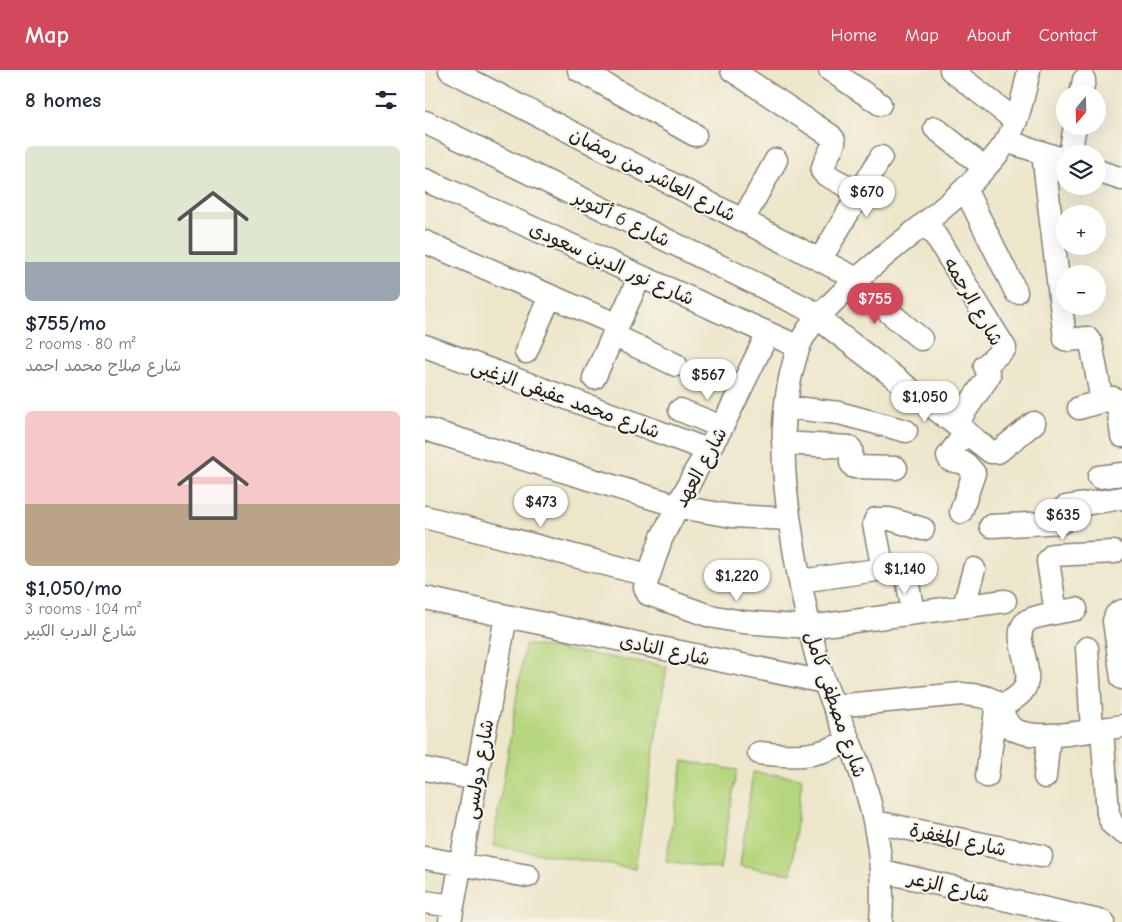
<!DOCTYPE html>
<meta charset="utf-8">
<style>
:root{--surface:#fff;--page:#f2f2f3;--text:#1f2937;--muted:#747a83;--accent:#d1495b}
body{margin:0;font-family:"Comic Neue","Playpen Sans Arabic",sans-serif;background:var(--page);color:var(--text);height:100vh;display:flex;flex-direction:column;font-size:19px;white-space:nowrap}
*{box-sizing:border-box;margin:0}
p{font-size:16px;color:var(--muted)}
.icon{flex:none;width:28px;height:28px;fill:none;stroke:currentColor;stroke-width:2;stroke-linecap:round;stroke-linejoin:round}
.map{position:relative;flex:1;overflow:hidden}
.panel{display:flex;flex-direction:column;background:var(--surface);width:425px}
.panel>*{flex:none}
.needle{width:32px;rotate:199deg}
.buttons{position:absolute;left:631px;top:15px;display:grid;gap:10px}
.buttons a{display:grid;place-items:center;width:50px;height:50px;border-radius:50%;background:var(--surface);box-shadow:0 5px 20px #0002;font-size:25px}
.price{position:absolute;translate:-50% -42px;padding:0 11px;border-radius:18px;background:#fff;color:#222;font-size:16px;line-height:32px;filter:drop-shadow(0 1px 2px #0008)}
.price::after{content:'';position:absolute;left:50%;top:30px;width:15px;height:11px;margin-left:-8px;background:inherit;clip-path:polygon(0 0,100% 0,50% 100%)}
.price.selected{background:var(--accent);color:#fff}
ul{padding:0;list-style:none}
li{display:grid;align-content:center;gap:10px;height:265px;padding:0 25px}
li span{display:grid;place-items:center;height:155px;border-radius:8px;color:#555}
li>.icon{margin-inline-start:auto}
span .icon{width:90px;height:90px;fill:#fffc;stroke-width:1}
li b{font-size:21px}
h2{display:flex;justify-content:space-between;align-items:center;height:60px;padding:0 25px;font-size:21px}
header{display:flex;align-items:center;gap:30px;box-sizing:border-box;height:70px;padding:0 25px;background:var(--accent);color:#fff}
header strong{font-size:24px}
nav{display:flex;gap:28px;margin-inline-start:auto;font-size:18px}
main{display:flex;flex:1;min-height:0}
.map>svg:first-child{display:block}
.garden{fill:#b6d67d;stroke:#69794c}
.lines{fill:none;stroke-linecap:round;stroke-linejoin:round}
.minor-casing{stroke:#848173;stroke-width:25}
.minor{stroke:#fff;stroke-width:22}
.labels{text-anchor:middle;stroke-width:4;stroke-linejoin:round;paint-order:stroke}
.street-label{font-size:19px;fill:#1c1c1c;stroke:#f7f3e8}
</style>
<header>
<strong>Map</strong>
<nav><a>Home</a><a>Map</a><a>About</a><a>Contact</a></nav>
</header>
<main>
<section class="panel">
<h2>8 homes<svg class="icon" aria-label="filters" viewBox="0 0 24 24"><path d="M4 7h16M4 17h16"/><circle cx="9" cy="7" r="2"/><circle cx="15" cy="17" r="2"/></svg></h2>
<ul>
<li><span style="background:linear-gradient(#dfe7d0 75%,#9aa5b1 0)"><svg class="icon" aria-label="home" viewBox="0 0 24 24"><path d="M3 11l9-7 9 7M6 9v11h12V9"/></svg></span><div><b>$755/mo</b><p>2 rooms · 80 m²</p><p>شارع صلاح محمد احمد</p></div></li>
<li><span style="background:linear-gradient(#f6c9c9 60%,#b9a48a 0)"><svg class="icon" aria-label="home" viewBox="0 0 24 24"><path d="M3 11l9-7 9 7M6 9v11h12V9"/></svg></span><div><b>$1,050/mo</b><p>3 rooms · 104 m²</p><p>شارع الدرب الكبير</p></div></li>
</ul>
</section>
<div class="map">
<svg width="697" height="852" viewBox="0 0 697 852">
<rect width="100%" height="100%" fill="#f7f3e8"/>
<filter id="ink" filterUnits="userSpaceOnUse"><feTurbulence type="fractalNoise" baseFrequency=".02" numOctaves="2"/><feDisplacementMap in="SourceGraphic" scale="10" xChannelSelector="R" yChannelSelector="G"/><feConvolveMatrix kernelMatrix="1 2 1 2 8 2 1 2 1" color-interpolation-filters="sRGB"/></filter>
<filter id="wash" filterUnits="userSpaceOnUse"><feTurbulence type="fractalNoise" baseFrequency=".0096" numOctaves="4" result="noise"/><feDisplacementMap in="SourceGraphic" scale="20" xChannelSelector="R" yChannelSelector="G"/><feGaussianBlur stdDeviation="1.12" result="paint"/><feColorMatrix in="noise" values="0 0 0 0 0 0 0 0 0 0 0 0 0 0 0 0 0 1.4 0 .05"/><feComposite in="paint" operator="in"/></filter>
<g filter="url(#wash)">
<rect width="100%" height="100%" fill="#ede6ca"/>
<path class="garden" d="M100,574L242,596L210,799L68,776Z
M258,691L312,700L295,799L241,791Z
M328,702L377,708L366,804L315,796Z"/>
</g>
<g filter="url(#ink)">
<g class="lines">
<defs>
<path id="minor" d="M25,0L432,209
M154,0L270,65
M307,0L406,66L409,70V73L399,94L397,101L401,105L435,123
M405,0L455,34
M526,0L591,51
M656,24L659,10
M0,52L395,245
M510,58L560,98
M581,71L640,90
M618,83L640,269L644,270L662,268L666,273L677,331
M645,84L650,56
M672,101L697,109
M0,110L374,277
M540,119L591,222
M318,150L351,90
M502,152L580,278L560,296L564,306L531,354
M0,172L193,255
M395,190L456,87
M428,212L496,269
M393,248L566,382H573L609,353
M343,263L297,357L270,402L236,469L220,517L223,524L285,546L317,552L384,557L580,531
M188,265L251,295
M0,276L283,380
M101,282L125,226
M169,308L215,206
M361,337L414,343L481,361
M654,338L688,328L692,330L697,366
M255,340L297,357
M0,359L260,438L307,446L363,449
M358,373L424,377L426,379V393L429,397L471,398
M674,407L697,404
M536,442L549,403L540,393L525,390L523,386L541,362
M0,447L223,505
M566,456L638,452L639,450L638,439L640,437L697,428
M482,508L488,543
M375,511L452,500L456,498L457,494L449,454L451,449H465L498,459
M0,528L81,546L399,612
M539,536L549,499
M697,541L691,545L689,551L697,608
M631,543L623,491L628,485L689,482
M662,578L667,660
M409,636L537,624C547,625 562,625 570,632C580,639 578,654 590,660C615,672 669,660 697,656
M575,638C582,633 592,628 597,622C614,602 583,566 602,551C608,546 641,541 651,539
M677,659L683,743L687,754L697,762
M334,683C370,687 390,688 423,671
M0,699L52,709
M562,706L572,633
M620,707L624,665
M450,752L616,786
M0,788L103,806
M457,801L678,852
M0,832L28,836
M25,852L81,546
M456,852C460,795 451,745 432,691C422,664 409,638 399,611C388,580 383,549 376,517C361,439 347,357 373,279C380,258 399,241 414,226C456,184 507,152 549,110C561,97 574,84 583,69C594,47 599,24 604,0"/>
</defs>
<use href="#minor" class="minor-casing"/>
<use href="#minor" class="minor"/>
</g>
</g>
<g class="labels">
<g class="street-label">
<text transform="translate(228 104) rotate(27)" y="7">شارع العاشر من رمضان</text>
<text transform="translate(197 148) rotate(26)" y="7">شارع 6 أكتوبر</text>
<text transform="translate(187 193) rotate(24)" y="7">شارع نور الدين سعودى</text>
<text transform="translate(549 231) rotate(60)" y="7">شارع الرحمه</text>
<text transform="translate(141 328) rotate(20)" y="7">شارع محمد عفيفى الزغبى</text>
<text transform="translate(275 397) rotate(-61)" y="7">شارع العهد</text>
<text transform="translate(240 579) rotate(12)" y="7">شارع النادى</text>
<text transform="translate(411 634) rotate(71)" y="7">شارع مصطفى كامل</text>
<text transform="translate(53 699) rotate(-80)" y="7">شارع دولسى</text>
<text transform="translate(533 769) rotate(12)" y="7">شارع المغفرة</text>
<text transform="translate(524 816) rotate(13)" y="7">شارع الزعر</text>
</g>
</g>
</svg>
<div class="buttons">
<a><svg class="needle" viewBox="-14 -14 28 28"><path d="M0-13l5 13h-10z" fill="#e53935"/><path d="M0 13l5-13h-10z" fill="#747a83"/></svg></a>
<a><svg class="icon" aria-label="layers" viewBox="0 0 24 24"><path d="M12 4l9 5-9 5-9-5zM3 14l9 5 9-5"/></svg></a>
<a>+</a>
<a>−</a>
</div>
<b class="price" style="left:442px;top:148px">$670</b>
<b class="price selected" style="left:450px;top:255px">$755</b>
<b class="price" style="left:283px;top:331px">$567</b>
<b class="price" style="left:500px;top:353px">$1,050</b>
<b class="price" style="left:116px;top:458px">$473</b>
<b class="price" style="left:638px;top:471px">$635</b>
<b class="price" style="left:480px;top:525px">$1,140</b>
<b class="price" style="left:312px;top:532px">$1,220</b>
</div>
</main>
